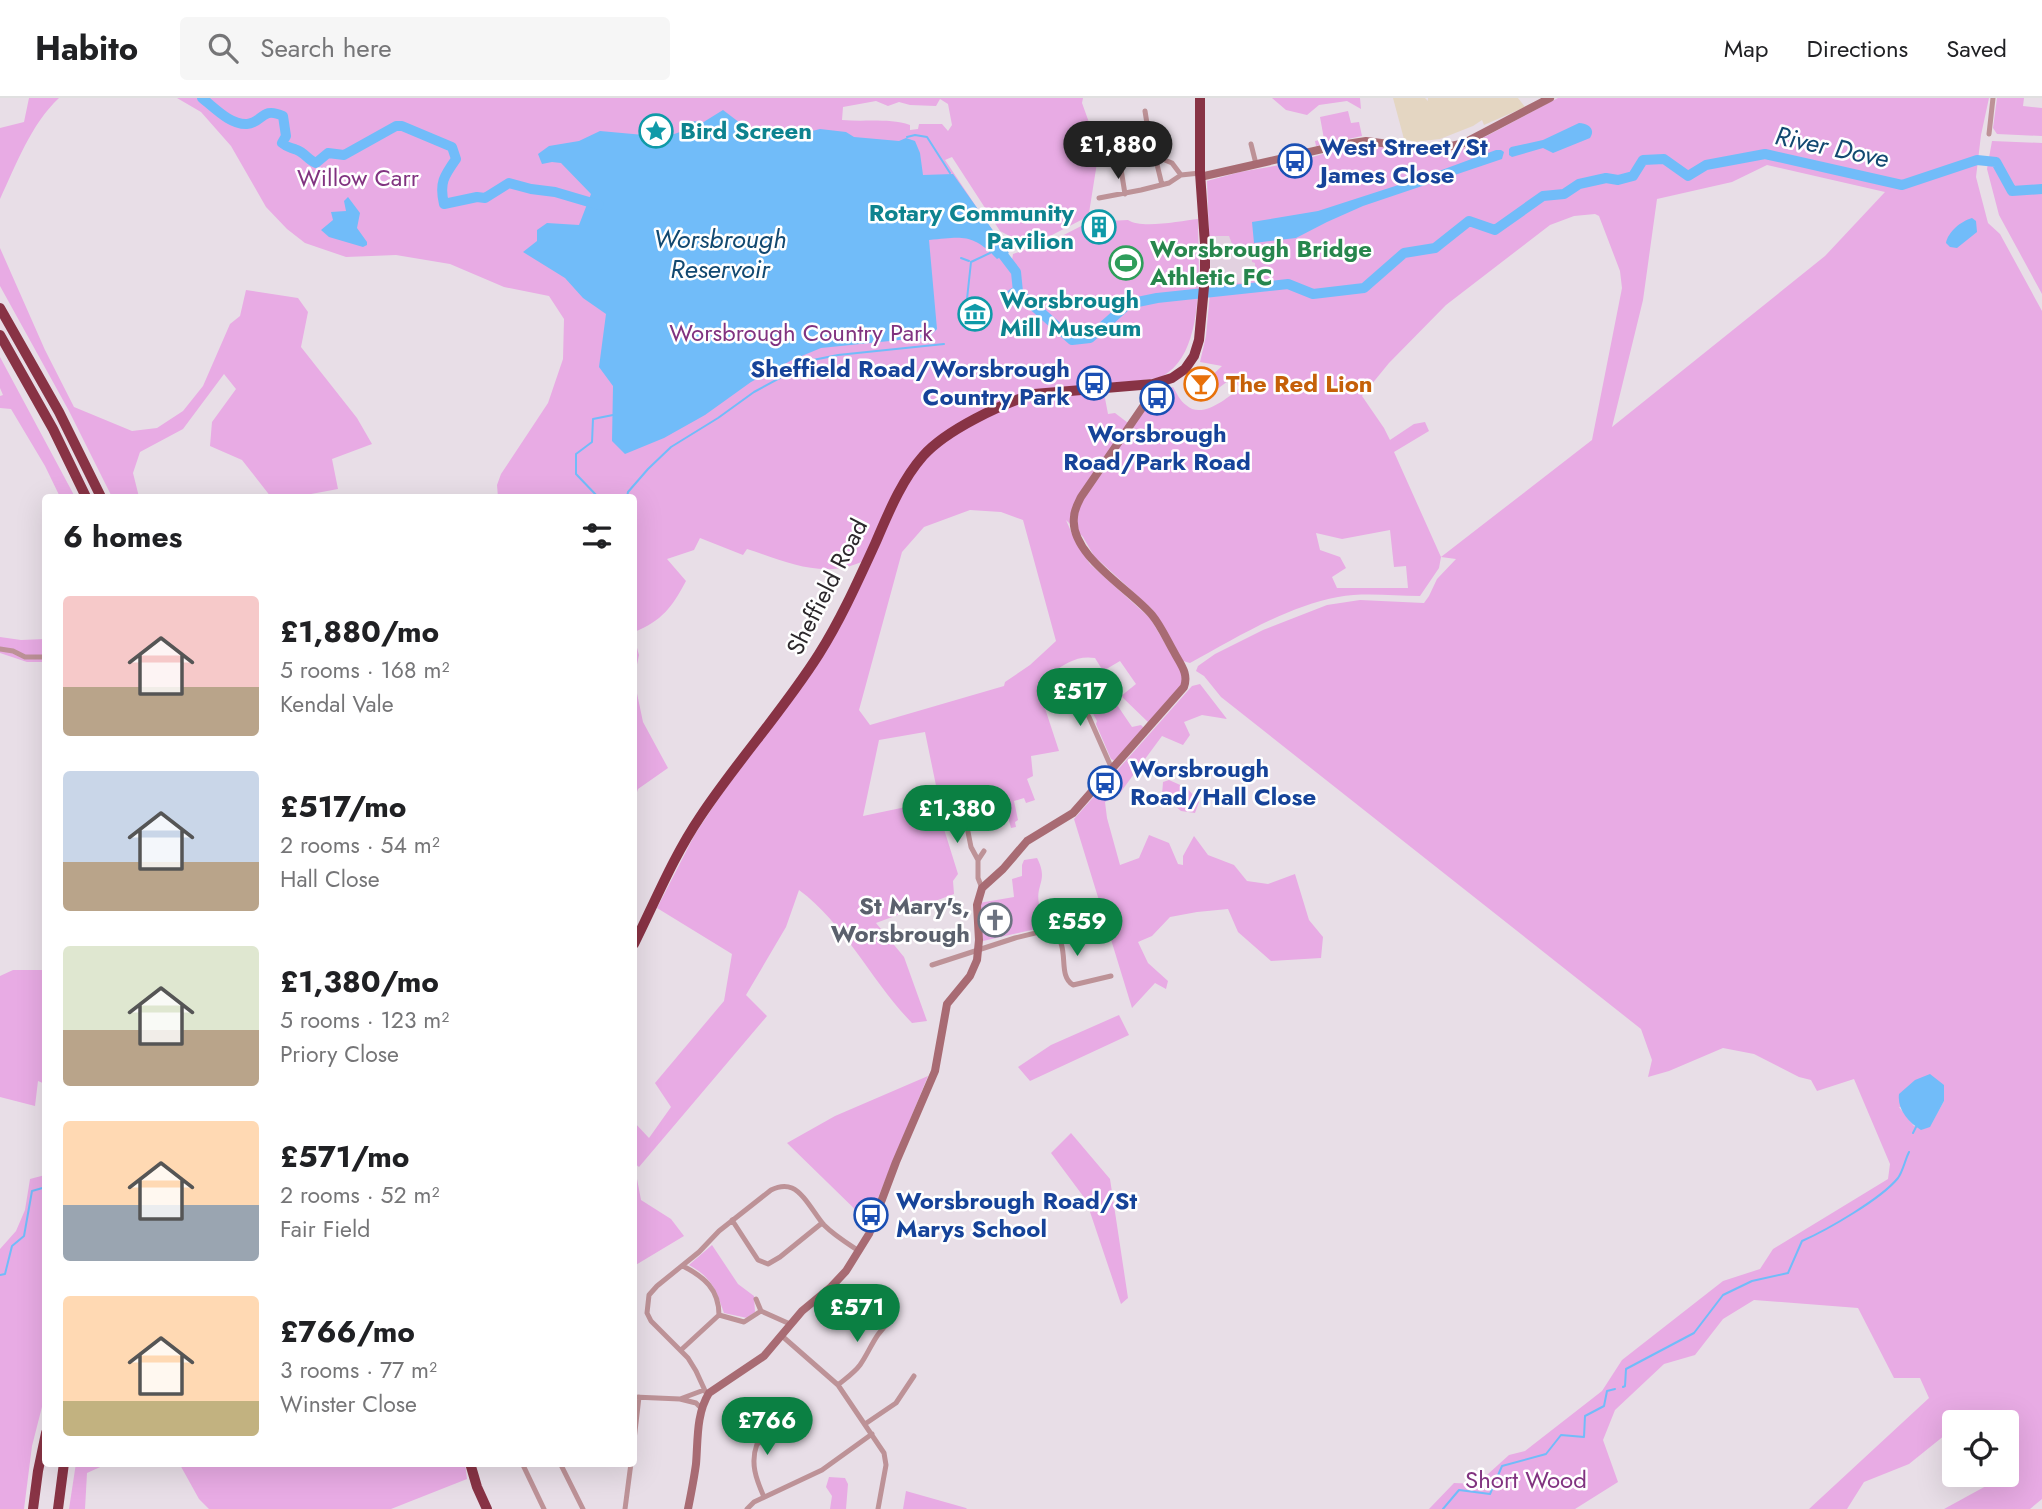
<!DOCTYPE html>
<meta charset="utf-8">
<style>
:root{--surface:#fff;--page:#f6f6f6;--text:#202124;--muted:#757577;--line:#e0e0e0;--accent:#0b8043}
body{margin:0;font-family:Jost,sans-serif;background:var(--page);color:var(--text);height:100vh;display:flex;flex-direction:column;font-size:26px;white-space:nowrap}
*{box-sizing:border-box;margin:0}
p{font-size:23px;color:var(--muted)}
.icon{flex:none;width:38px;height:38px;fill:none;stroke:currentColor;stroke-width:2;stroke-linecap:round;stroke-linejoin:round}
.map{position:relative;flex:1;overflow:hidden}
.side{position:absolute;left:42px;top:396px;width:595px;height:973px;display:flex;flex-direction:column;background:var(--surface);border-radius:7px;box-shadow:0 7px 28px #0002}
.side>*{flex:none}
.tools{position:absolute;left:1942px;top:1312px;display:grid;gap:14px}
.tools a{display:grid;place-items:center;width:77px;height:77px;border-radius:7px;background:var(--surface);box-shadow:0 7px 28px #0002;font-size:35px}
.price{position:absolute;translate:-50% -60px;padding:0 16px;border-radius:24px;background:var(--accent);color:#fff;font-size:23px;line-height:46px;filter:drop-shadow(0 2px 4px #0008)}
.price::after{content:'';position:absolute;left:50%;top:42px;width:21px;height:16px;margin-left:-10px;background:inherit;clip-path:polygon(0 0,100% 0,50% 100%)}
.price.active{background:#222;color:#fff}
ul{padding:0;list-style:none}
li{display:flex;align-items:center;gap:21px;height:175px;padding:0 21px}
li span{display:grid;place-items:center;flex:none;width:196px;height:140px;border-radius:7px;color:#555}
li>.icon{margin-inline-start:auto}
span .icon{width:84px;height:84px;fill:#fffc;stroke-width:1}
li b{font-size:30px}
h2{display:flex;justify-content:space-between;align-items:center;height:84px;padding:0 21px;font-size:30px}
header{display:flex;align-items:center;gap:42px;box-sizing:border-box;height:98px;padding:0 35px;background:var(--surface);border-bottom:2px solid var(--line)}
header strong{font-size:33px}
nav{display:flex;gap:38px;margin-inline-start:auto;font-size:24px}
.search{width:490px;height:63px;background:var(--page);display:flex;align-items:center;gap:18px;box-sizing:border-box;padding:0 24px;border-radius:7px;color:var(--muted);font-size:26px}
.map>svg:first-child{display:block}
.built{fill:#e2d1e0}
.industrial{fill:#e4d6c2}
.green{fill:#e8abe4;fill-rule:evenodd}
.water{fill:#71bcf9}
.lines{fill:none;stroke-linecap:round;stroke-linejoin:round}
.stream{stroke:#71bcf9;stroke-width:2}
.river{stroke:#71bcf9;stroke-width:10}
.street{stroke:#bd9297;stroke-width:5}
.secondary{stroke:#a86b73;stroke-width:8}
.highway{stroke:#883345;stroke-width:10}
.labels{text-anchor:middle;stroke-width:5;stroke-linejoin:round;paint-order:stroke}
.culture-label{font-size:24px;font-weight:bold;fill:#0d838f;stroke:#fff;text-anchor:start}
.transit-label{font-size:24px;font-weight:bold;fill:#164399;stroke:#fff;text-anchor:start}
.park-label{font-size:24px;fill:#813380;stroke:#fff}
.leisure-label{font-size:24px;font-weight:bold;fill:#27864d;stroke:#fff;text-anchor:start}
.food-label{font-size:24px;font-weight:bold;fill:#c56008;stroke:#fff;text-anchor:start}
.street-label{font-size:24px;fill:#2c282c;stroke:#fff}
.worship-label{font-size:24px;font-weight:bold;fill:#5b616d;stroke:#fff;text-anchor:end}
.water-label{font-size:26px;font-style:italic;fill:#124971;stroke:#fff}
</style>
<header>
<strong>Habito</strong>
<div class="search"><svg class="icon" aria-label="search" viewBox="0 0 24 24"><circle cx="10" cy="10" r="6"/><path d="M15 15l6 6"/></svg>Search here</div>
<nav><a>Map</a><a>Directions</a><a>Saved</a></nav>
</header>
<div class="map">
<svg width="2042" height="1411" viewBox="0 0 2042 1411">
<rect width="100%" height="100%" fill="#e8dee7"/>
<path class="built" d="M1209,138H1230L1233,146L1251,152L1252,164H1255V181L1247,185L1211,184Z"/>
<path class="industrial" d="M1393,0H1425L1428,3V0H1518L1525,9L1484,27L1482,22L1473,28L1440,41L1415,44L1404,41Z"/>
<path class="green" d="M29,0H59C31,26 16,67 0,101V30L24,24Z
M177,0H1083L1082,5L1099,52L1089,115L1087,119L1052,137L1021,144L1000,133L952,59L945,62L1012,162L1013,156L1054,142L1089,124L1128,122C1141,131 1181,123 1198,121C1198,164 1207,254 1163,278C1154,282 1121,284 1110,285L1104,295L1108,316L1115,315L1132,328C1144,312 1153,295 1173,289C1176,294 1180,303 1186,307C1202,322 1227,300 1240,290L1228,275L1224,277L1228,283L1216,292L1207,282L1222,268L1200,264L1206,238L1211,184L1247,185L1255,181V165L1252,164L1251,152L1232,146L1229,138H1209L1207,83L1240,74L1292,65L1340,51L1367,47L1430,56L1450,54L1464,50L1558,0H1989L1981,37L1976,79L1988,125L2000,136L2042,213V1401L2030,1411H1944L2019,1370L2007,1358V1325H1955V1329L1909,1366L1864,1384L1847,1411H1809L1929,1300L1920,1280H1894L1858,1210L1754,1202L1723,1221L1695,1257L1664,1266L1615,1312L1603,1342L1618,1384L1575,1411H1429L1454,1385L1477,1386L1509,1357L1525,1353L1602,1293L1622,1262L1723,1183L1760,1171L1773,1151L1888,1081L1890,1066L1854,981L1817,993L1811,982L1799,979L1754,956L1723,950L1669,973L1648,979L1652,962L1641,931L1221,599L1204,578L1196,573L1198,568L1215,556L1263,532L1327,507L1360,502L1424,505L1429,498L1437,481L1456,461L1441,459L1439,470L1420,498C1393,498 1364,494 1338,499C1285,509 1236,540 1190,565L1183,563L1152,511L1094,458L1083,439L1066,422L1076,445L1090,466L1150,520L1181,572L1182,587L1149,625L1121,598L1136,586L1120,563L1103,573L1095,560C1077,557 1065,566 1050,576L1052,580L1038,589L1059,653L1031,658L1033,678L1027,681L1035,702L1026,705L1024,700L1014,703L1018,722L1015,724L1016,729L1011,730L1003,700H1000L997,688L939,702V715L958,776L953,783L954,796L876,825L904,859L927,923L912,925C872,884 845,826 799,792L786,829L746,897L767,918L639,1069L634,1065V1024L649,1040L671,1009L655,985L724,903L732,856L657,810L695,736L719,700L827,551L874,458C828,484 793,466 747,451L743,457L700,440L694,452L667,461L686,483C672,509 662,523 634,534V399H498L497,387L501,376L548,305L563,261L564,221L549,198L504,189L450,166L396,157L346,159L305,145L287,131L266,109L231,48L201,14ZM940,1L948,6L952,27L948,33L942,26H919L918,31L910,32V27C889,20 865,24 842,22L843,9L876,3L888,8L899,4L910,7L936,8ZM1767,67L1885,94L1825,158L1612,329L1643,202L1657,101L1732,84ZM1595,116L1599,118L1620,173L1622,190L1592,342L1441,459L1394,354L1429,333L1425,324L1414,326L1390,342L1384,330L1362,298L1389,265L1446,207L1550,127L1574,118ZM970,412L1001,414L1023,422L1056,543L1030,567L1005,584L1004,588L870,627L859,612L902,454L924,429ZM1390,432L1394,469L1406,468L1408,490H1337L1332,479L1346,470L1340,459L1320,452L1316,435L1342,441ZM925,634L939,702L863,718L879,642ZM1944,1003L1930,1028H1914L1899,1009Z
M1272,0H1360L1361,11L1347,3L1319,7L1307,17L1286,12Z
M1997,0H2024L2023,8L2042,10V38L1997,36L1993,30Z
M1348,13L1351,25L1359,24L1362,38L1316,48L1315,43L1324,41L1320,19Z
M1992,43L2042,45V196L1999,117L1987,71Z
M0,150L45,252L74,309L132,333L157,330L183,313L203,288L230,226L240,218L246,192L298,200L308,214L301,249L357,320L372,346L332,361L338,391L295,399H271L242,362L210,348L212,324L236,291L224,276L183,331L140,354L133,375L139,399H112L69,313L0,188Z
M0,259L75,399H60L45,368L11,311L0,310V298L3,297L0,290Z
M0,539L21,542L45,541V564H27L0,555Z
M634,539L639,557L634,581L643,624L668,670L638,691L634,703Z
M1200,586L1227,621L1202,617L1184,624L1190,637L1183,647L1162,638L1120,695L1105,704L1107,720L1120,767L1139,760L1149,737L1169,745L1178,766L1183,767V758L1194,738L1208,757L1234,767L1247,783L1268,786L1295,776L1309,822L1323,839L1321,860L1271,863L1238,834L1228,811L1197,814L1170,819L1152,838L1138,844L1148,865L1168,883L1166,891L1155,885L1132,910L1074,721L1192,588Z
M1109,595L1132,629L1141,627L1145,631L1115,663L1111,661L1096,626L1097,623L1090,610Z
M1169,682L1187,690L1199,704L1195,715L1181,713L1162,697L1163,684Z
M1037,760C1049,783 1035,786 1039,806C1041,813 1046,821 1049,828L983,843L979,805L1014,799L1012,781L1022,778V767L1024,762Z
M13,872H45V986L38,983L35,1008L0,999V878Z
M1119,917L1129,937L1030,983L1018,969L1051,947Z
M928,978L868,1124L787,1045L835,1018Z
M1071,1035L1110,1081L1128,1200L1121,1206L1086,1102L1051,1055Z
M634,1065L641,1102L671,1121L684,1138L634,1168Z
M45,1077V1297L32,1348L24,1411H0V1151L16,1133L25,1112L30,1081Z
M712,1147L738,1186L754,1198L755,1214L747,1220L724,1215C716,1191 711,1179 689,1167Z
M76,1365H109L87,1375L85,1411H69Z
M179,1365H465L467,1381L391,1411H209L199,1401Z
M829,1379L845,1380L848,1386L846,1411H830L832,1398L826,1389Z
M906,1393L966,1410L967,1411H903Z"/>
<path class="water" d="M723,12L744,28L789,39L820,31L846,34L854,39L899,43L906,40L915,43L920,55L923,77L953,76L1009,155L997,161C972,135 963,139 929,142L937,231L929,239L821,250L792,262L751,284L705,317L664,340L625,356L612,343L613,288L599,269L606,216L583,200L565,180L523,154L537,143V132L547,125L579,127L591,96L561,65L552,64L542,66L538,56L549,48L579,43L600,33L666,39L691,30L694,23L702,25Z
M1579,25C1588,25 1596,31 1590,40L1553,55L1543,50L1512,59L1509,57V51L1511,49L1543,42Z
M1496,52H1501L1504,54L1502,61L1363,108L1327,124L1296,140L1254,145L1252,124L1318,113L1420,80Z
M348,99L360,115L357,130L367,144V147L363,149L329,139L321,132L333,122L331,114L346,113L344,103Z
M1972,120L1976,123L1977,134L1957,150L1950,149L1946,145C1948,134 1961,123 1972,120Z
M1930,976L1944,987V1003L1930,1029L1921,1032C1908,1024 1897,1011 1899,996L1915,982Z"/>
<g class="lines">
<path class="stream" d="M907,39L915,37L927,39L950,75
M961,160L969,163
M1004,197L1012,191L1018,194
M967,201L971,164L990,155
M549,399H553
M598,399L576,376V356L592,344L593,321L613,317
M627,399L628,394L648,371L671,349L718,320L754,294L813,262L838,257L944,246
M1913,1035L1916,1029
M0,1177L5,1176L12,1148L24,1138L32,1093L46,1089
M1623,1289L1625,1288L1626,1271L1694,1235L1723,1197L1752,1183L1788,1175L1802,1143C1827,1132 1881,1101 1898,1080C1903,1073 1905,1062 1909,1054
M1443,1411L1459,1392L1490,1396L1502,1368L1546,1356L1561,1337L1584,1339L1585,1318L1604,1308L1607,1293L1615,1291"/>
<path class="river" d="M202,0C214,9 230,27 247,26C263,25 261,8 283,18L286,38L282,45C288,50 290,49 297,52C305,55 308,62 316,65L328,55L344,57L396,28H402L452,49L456,61C444,78 439,85 444,106L477,99L485,100L509,85L531,91L555,94L599,107
M997,149L1016,174L1018,194L1072,242L1090,240L1128,206L1157,200L1288,186L1313,196L1364,190L1404,155L1435,150L1469,123L1495,132L1543,98L1564,96L1579,86L1606,80L1618,82L1633,78L1643,62L1664,61L1688,78L1706,67L1765,56L1902,87L1977,62L1996,64L2012,93L2042,91"/>
<path class="street" d="M1145,13L1151,51L1155,58L1172,65L1181,77
M1989,36L1993,0
M1251,46L1256,66
M1104,49L1115,48L1120,65L1125,96
M1155,58L1162,87
M1099,100L1141,92L1169,85L1181,77L1200,75
M0,551L13,553L25,559H46
M1042,589C1050,584 1056,578 1066,582L1089,619L1112,671
M976,720L968,722L967,729L971,749L978,762V780L982,790
M978,762L984,753
M1052,831C1072,850 1056,876 1073,887L1111,878
M932,867L1015,840L1101,819
M732,1122L758,1162L768,1166L780,1159L822,1125
M756,1201L761,1213
M761,1213L790,1226
M719,1217L744,1224L761,1213
M782,1238L838,1287L884,1355L886,1367L878,1411
M681,1252L719,1217C719,1191 704,1179 683,1168
M838,1287C845,1281 854,1275 860,1267C870,1253 875,1235 890,1224
M707,1297L696,1273L688,1260L651,1223L647,1215L649,1197L657,1188L699,1154L719,1133L771,1092C777,1089 785,1087 792,1090C804,1095 815,1117 824,1127C835,1138 847,1145 859,1153
M634,1299L680,1301
M702,1311L696,1305L680,1301L704,1292
M865,1326L896,1305L914,1278
M634,1342L639,1299
M522,1365L544,1411
M560,1365L583,1411
M764,1399C756,1381 750,1365 757,1346L790,1329
M625,1411L631,1365
M747,1411L754,1404L822,1372L872,1336"/>
<path class="secondary" d="M1200,79L1340,47L1366,43L1435,52L1464,45L1550,0
M688,1411C691,1396 694,1381 696,1366C698,1343 696,1316 709,1295L764,1258L802,1213L831,1189L846,1173L869,1136L896,1064L935,973L947,906L970,878L977,862L979,842L977,807L982,790L1003,771L1027,743L1073,715L1184,589C1189,575 1180,566 1174,554C1167,542 1161,528 1152,517C1130,491 1069,457 1074,419C1074,412 1078,405 1081,399L1153,294V286"/>
<path class="highway" d="M0,210L59,314L101,399
M0,237L53,331L86,399
M634,846C655,804 673,759 700,719C737,663 783,613 819,556C841,521 858,483 875,446C888,416 901,383 923,358C946,332 1001,306 1034,296L1153,286L1172,280L1185,271L1194,258L1199,242L1205,178V146L1200,75V0
M470,1365L477,1389L487,1411
M33,1411L38,1373L46,1335
M58,1411L64,1365"/>
</g>
<defs>
<symbol id="sight-ring" viewBox="-11 -11 22 22"><circle r="9.5" fill="#fff" stroke="#0f9aa8" stroke-width="1.5"/><path d="M0-6L1.8-2.2L6-1.7L2.9 1.2L3.7 5.4L0 3.3L-3.7 5.4L-2.9 1.2L-6-1.7L-1.8-2.2Z" fill="#0f9aa8"/></symbol>
<symbol id="bus-ring" viewBox="-11 -11 22 22"><circle r="9.5" fill="#fff" stroke="#1a4fb4" stroke-width="1.5"/><path d="M-5-6H5V4H4V6H2V4H-2V6H-4V4H-5ZM-3.5-4V0h7V-4ZM-3.5 1.2v1.5H-2V1.2ZM2 1.2v1.5H3.5V1.2Z" fill="#1a4fb4"/></symbol>
<symbol id="building-ring" viewBox="-11 -11 22 22"><circle r="9.5" fill="#fff" stroke="#0f9aa8" stroke-width="1.5"/><path d="M-4-6H4V6H1V3H-1V6H-4ZM-2.5-4.3h1.7v1.8h-1.7ZM.8-4.3h1.7v1.8H.8ZM-2.5-1h1.7V.8h-1.7ZM.8-1h1.7V.8H.8Z" fill="#0f9aa8"/></symbol>
<symbol id="stadium-ring" viewBox="-11 -11 22 22"><circle r="9.5" fill="#fff" stroke="#2e9e5b" stroke-width="1.5"/><path d="M0-5a6.5 5 0 1 0 0 10a6.5 5 0 1 0 0-10ZM-3.5-1.8h7v3.6h-7Z" fill="#2e9e5b"/></symbol>
<symbol id="museum-ring" viewBox="-11 -11 22 22"><circle r="9.5" fill="#fff" stroke="#0f9aa8" stroke-width="1.5"/><path d="M0-6L6-3V-2H-6V-3ZM-5-1h2V3h-2ZM-1-1h2V3h-2ZM3-1h2V3H3ZM-6 4H6V6H-6Z" fill="#0f9aa8"/></symbol>
<symbol id="bar-ring" viewBox="-11 -11 22 22"><circle r="9.5" fill="#fff" stroke="#e8710a" stroke-width="1.5"/><path d="M-6-5H6L.8 .8V4.5H3.5V6h-7V4.5H-.8V.8Z" fill="#e8710a"/></symbol>
<symbol id="church-ring" viewBox="-11 -11 22 22"><circle r="9.5" fill="#fff" stroke="#6b7280" stroke-width="1.5"/><path d="M-1.2-6h2.4v3.5h3.3v2.4h-3.3V6h-2.4V-.1h-3.3v-2.4h3.3Z" fill="#6b7280"/></symbol>
</defs>
<g fill-rule="evenodd">
<use href="#sight-ring" x="637" y="14" width="38" height="38"/>
<use href="#bus-ring" x="1276" y="44" width="38" height="38"/>
<use href="#building-ring" x="1080" y="110" width="38" height="38"/>
<use href="#stadium-ring" x="1107" y="146" width="38" height="38"/>
<use href="#museum-ring" x="956" y="197" width="38" height="38"/>
<use href="#bus-ring" x="1075" y="266" width="38" height="38"/>
<use href="#bar-ring" x="1182" y="267" width="38" height="38"/>
<use href="#bus-ring" x="1138" y="281" width="38" height="38"/>
<use href="#bus-ring" x="1086" y="666" width="38" height="38"/>
<use href="#church-ring" x="976" y="803" width="38" height="38"/>
<use href="#bus-ring" x="852" y="1098" width="38" height="38"/>
</g>
<g class="labels">
<g class="culture-label">
<text x="680" y="41">Bird Screen</text>
<text x="1074" y="123" text-anchor="end">Rotary Community<tspan x="1074" dy="28">Pavilion</tspan></text>
<text x="1000" y="210">Worsbrough<tspan x="1000" dy="28">Mill Museum</tspan></text>
</g>
<g class="transit-label">
<text x="1320" y="57">West Street/St<tspan x="1320" dy="28">James Close</tspan></text>
<text x="1070" y="279" text-anchor="end">Sheffield Road/Worsbrough<tspan x="1070" dy="28">Country Park</tspan></text>
<text x="1157" y="344" text-anchor="middle">Worsbrough<tspan x="1157" dy="28">Road/Park Road</tspan></text>
<text x="1130" y="679">Worsbrough<tspan x="1130" dy="28">Road/Hall Close</tspan></text>
<text x="896" y="1111">Worsbrough Road/St<tspan x="896" dy="28">Marys School</tspan></text>
</g>
<g class="park-label">
<text x="358" y="88">Willow Carr</text>
<text x="801" y="243">Worsbrough Country Park</text>
<text x="1526" y="1390">Short Wood</text>
</g>
<g class="leisure-label">
<text x="1150" y="159">Worsbrough Bridge<tspan x="1150" dy="28">Athletic FC</tspan></text>
</g>
<g class="food-label">
<text x="1226" y="294">The Red Lion</text>
</g>
<g class="street-label">
<text transform="translate(827 489) rotate(-63)" y="8">Sheffield Road</text>
</g>
<g class="worship-label">
<text x="970" y="816">St Mary's,<tspan x="970" dy="28">Worsbrough</tspan></text>
</g>
<g class="water-label">
<text transform="translate(1832 49) rotate(12)" y="9">River Dove</text>
<text x="720" y="150">Worsbrough<tspan x="720" dy="30">Reservoir</tspan></text>
</g>
</g>
</svg>
<div class="tools">
<a><svg class="icon" aria-label="locate" viewBox="0 0 24 24"><circle cx="12" cy="12" r="6"/><path d="M12 2v4M12 18v4M2 12h4M18 12h4"/></svg></a>
</div>
<b class="price active" style="left:1118px;top:83px">£1,880</b>
<b class="price" style="left:1080px;top:630px">£517</b>
<b class="price" style="left:957px;top:747px">£1,380</b>
<b class="price" style="left:1077px;top:860px">£559</b>
<b class="price" style="left:857px;top:1246px">£571</b>
<b class="price" style="left:767px;top:1359px">£766</b>
<section class="side">
<h2>6 homes<svg class="icon" aria-label="filters" viewBox="0 0 24 24"><path d="M4 7h16M4 17h16"/><circle cx="9" cy="7" r="2"/><circle cx="15" cy="17" r="2"/></svg></h2>
<ul>
<li><span style="background:linear-gradient(#f6c9c9 65%,#b9a48a 0)"><svg class="icon" aria-label="home" viewBox="0 0 24 24"><path d="M3 11l9-7 9 7M6 9v11h12V9"/></svg></span><div><b>£1,880/mo</b><p>5 rooms · 168 m²</p><p>Kendal Vale</p></div></li>
<li><span style="background:linear-gradient(#c9d6e8 65%,#b9a48a 0)"><svg class="icon" aria-label="home" viewBox="0 0 24 24"><path d="M3 11l9-7 9 7M6 9v11h12V9"/></svg></span><div><b>£517/mo</b><p>2 rooms · 54 m²</p><p>Hall Close</p></div></li>
<li><span style="background:linear-gradient(#dfe7d0 60%,#b9a48a 0)"><svg class="icon" aria-label="home" viewBox="0 0 24 24"><path d="M3 11l9-7 9 7M6 9v11h12V9"/></svg></span><div><b>£1,380/mo</b><p>5 rooms · 123 m²</p><p>Priory Close</p></div></li>
<li><span style="background:linear-gradient(#ffd9b3 60%,#9aa5b1 0)"><svg class="icon" aria-label="home" viewBox="0 0 24 24"><path d="M3 11l9-7 9 7M6 9v11h12V9"/></svg></span><div><b>£571/mo</b><p>2 rooms · 52 m²</p><p>Fair Field</p></div></li>
<li><span style="background:linear-gradient(#ffd9b3 75%,#c2b280 0)"><svg class="icon" aria-label="home" viewBox="0 0 24 24"><path d="M3 11l9-7 9 7M6 9v11h12V9"/></svg></span><div><b>£766/mo</b><p>3 rooms · 77 m²</p><p>Winster Close</p></div></li>
</ul>
</section>
</div>
